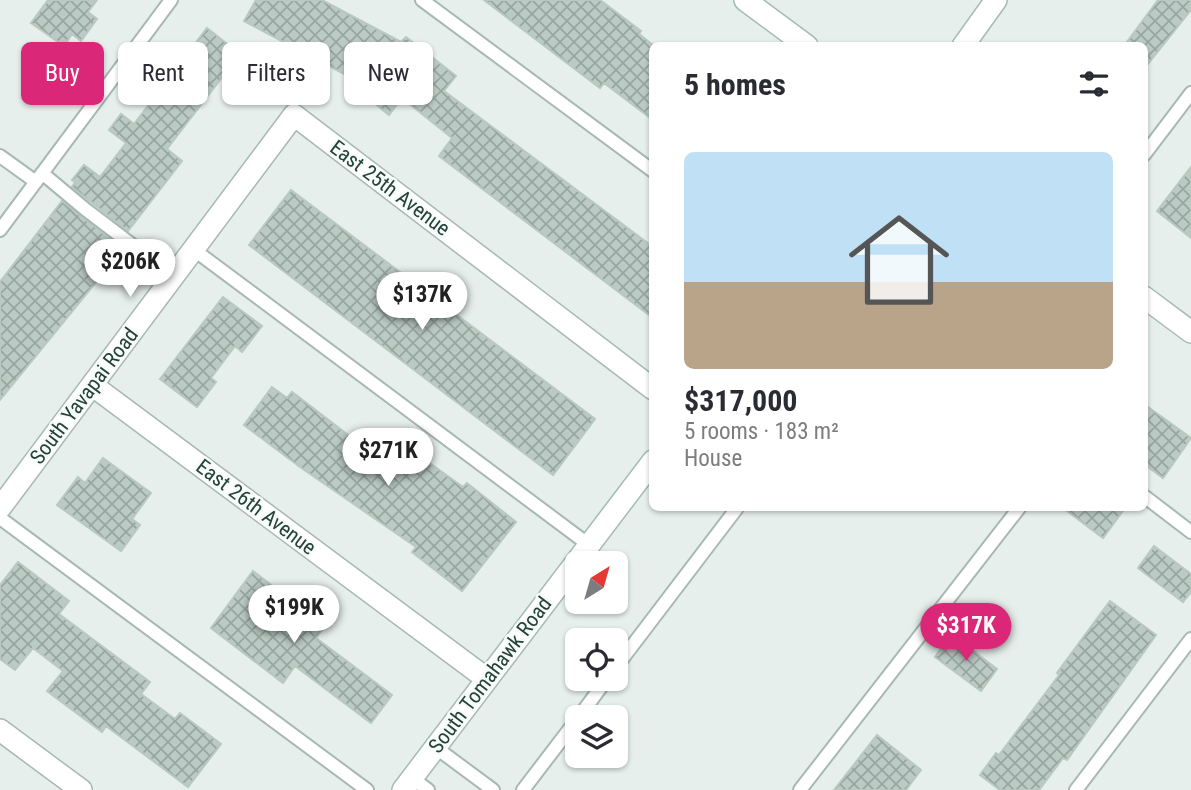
<!DOCTYPE html>
<meta charset="utf-8">
<style>
:root{--surface:#fff;--page:#f7f7f7;--text:#2b2b33;--muted:#7c7c81;--accent:#db2777}
body{margin:0;font-family:"Roboto Condensed",sans-serif;background:var(--page);color:var(--text);height:100vh;display:flex;flex-direction:column;font-size:26px;white-space:nowrap}
*{box-sizing:border-box;margin:0}
p{font-size:23px;color:var(--muted)}
.icon{flex:none;width:38px;height:38px;fill:none;stroke:currentColor;stroke-width:2;stroke-linecap:round;stroke-linejoin:round}
.map{position:relative;flex:1;overflow:hidden}
.panel{position:absolute;left:649px;top:42px;width:499px;height:469px;display:flex;flex-direction:column;background:var(--surface);border-radius:10px;box-shadow:0 2px 5px #0004}
.panel>*{flex:none}
.banner{position:absolute;left:21px;top:42px;width:523px;height:63px;display:flex;gap:14px}
.needle{width:46px;rotate:37deg}
.fabs{position:absolute;left:565px;top:551px;display:grid;gap:14px}
.fabs a{display:grid;place-items:center;width:63px;height:63px;border-radius:10px;background:var(--surface);box-shadow:0 2px 5px #0004;font-size:35px}
.price{position:absolute;translate:-50% -60px;padding:0 16px;border-radius:24px;background:#fff;color:#222;font-size:23px;line-height:46px;filter:drop-shadow(0 2px 4px #0008)}
.price::after{content:'';position:absolute;left:50%;top:42px;width:21px;height:16px;margin-left:-10px;background:inherit;clip-path:polygon(0 0,100% 0,50% 100%)}
.price.active{background:var(--accent);color:#fff}
ul{padding:0;list-style:none}
li{display:grid;align-content:center;gap:14px;height:371px;padding:0 35px}
li span{display:grid;place-items:center;height:217px;border-radius:10px;color:#555}
li>.icon{margin-inline-start:auto}
span .icon{width:126px;height:126px;fill:#fffc;stroke-width:1}
li b{font-size:30px}
h2{display:flex;justify-content:space-between;align-items:center;height:84px;padding:0 35px;font-size:30px}
.tag{padding:0 24px;border-radius:10px;background:var(--surface);box-shadow:0 2px 5px #0004;font-size:24px;line-height:63px}
.tag.active{background:var(--accent);color:#fff}
.map>svg:first-child{display:block}
.building{fill:url(#building-cross-hatch);stroke:#b8c9c2;stroke-width:2}
.lines{fill:none;stroke-linecap:round;stroke-linejoin:round}
.lane-casing{stroke:#a8b8b2;stroke-width:16}
.street-casing{stroke:#a8b8b2;stroke-width:24}
.secondary-casing{stroke:#a4bbb3;stroke-width:24}
.lane{stroke:#fff;stroke-width:12}
.street{stroke:#fff;stroke-width:21}
.secondary{stroke:#fff;stroke-width:21}
.labels{text-anchor:middle;stroke-width:5;stroke-linejoin:round;paint-order:stroke}
.street-label{font-size:21px;fill:#24423a;stroke:#f7fbf9}
</style>
<div class="map">
<svg width="1191" height="790" viewBox="0 0 1191 790">
<defs>
<pattern id="building-cross-hatch" width="8" height="8" patternUnits="userSpaceOnUse" patternTransform="scale(1.75)"><rect width="8" height="8" fill="#bbcac4"/><path d="M0 0l8 8M0 8l8-8" fill="none" stroke="#98a6a0"/></pattern>
</defs>
<rect width="100%" height="100%" fill="#e6efeb"/>
<path class="building" d="M48,0H97L88,12L97,19L81,41L72,34L64,46L31,23Z
M256,0H322L401,42L406,37L456,76L444,91L653,247V318L439,156L452,138L402,98L389,115L362,93L367,86L244,21Z
M484,0H600L641,31L639,34L653,45V120L604,83L600,88Z
M1158,0H1191V10L1144,69V46H1124Z
M207,28L240,54L167,149L182,161L128,231L72,187L75,182L72,180L84,165L100,177L126,143L109,130L121,114L134,124Z
M1191,167V238L1157,211Z
M291,190L595,419L553,475L249,245Z
M62,201L118,245L114,250L119,254L0,400V282Z
M223,297L262,326L242,352L235,346L211,378L216,382L197,407L160,379Z
M272,387L287,398L292,392L356,441L358,438L409,473L421,457L463,487L467,483L516,522L462,591L412,552L416,547L300,467L244,425Z
M1144,404L1191,438L1163,478L1144,464Z
M103,458L151,493L132,519L140,525L121,551L57,505L78,477L85,483Z
M1063,508H1125L1103,538Z
M1154,546L1191,574V592L1183,602L1138,568Z
M18,562L69,601L59,614L150,682L141,694L175,719L180,713L221,744L188,787L106,726L102,732L47,691L63,671L33,648L15,670L0,659V585Z
M253,571L325,626L316,638L392,695L371,723L295,666L283,683L211,628Z
M1110,601L1156,635L1067,760L1063,758L1039,790H1000L980,775L996,753L999,755L1059,675L1057,673Z
M951,634L997,669L981,691L935,657Z
M877,735L921,770L906,790H834Z"/>
<g class="lines">
<defs>
<path id="lane" d="M422,0L653,171
M1144,155L1191,93
M0,156L36,182
M42,173L85,209L173,276
M0,230L171,0
M193,249L589,545
M1144,496L1191,532
M0,518L367,790
M616,667L737,508
M578,718L607,679
M435,747L493,790
M412,778L428,790
M523,790L578,718
M800,790L1019,508
M1076,790L1191,639"/>
<path id="street" d="M92,385L487,679
M0,508L294,115L653,389
M0,730L81,790"/>
<path id="secondary" d="M745,0L807,46
M963,46L996,0
M1144,297L1191,332
M403,790L653,461"/>
</defs>
<use href="#lane" class="lane-casing"/>
<use href="#street" class="street-casing"/>
<use href="#secondary" class="secondary-casing"/>
<use href="#lane" class="lane"/>
<use href="#street" class="street"/>
<use href="#secondary" class="secondary"/>
</g>
<g class="labels">
<g class="street-label">
<text transform="translate(390 188) rotate(37)" y="7">East 25th Avenue</text>
<text transform="translate(84 396) rotate(-53)" y="7">South Yavapai Road</text>
<text transform="translate(256 507) rotate(37)" y="7">East 26th Avenue</text>
<text transform="translate(490 675) rotate(-53)" y="7">South Tomahawk Road</text>
</g>
</g>
</svg>
<div class="fabs">
<a><svg class="needle" viewBox="-14 -14 28 28"><path d="M0-13l5 13h-10z" fill="#e53935"/><path d="M0 13l5-13h-10z" fill="#7c7c81"/></svg></a>
<a><svg class="icon" aria-label="locate" viewBox="0 0 24 24"><circle cx="12" cy="12" r="6"/><path d="M12 2v4M12 18v4M2 12h4M18 12h4"/></svg></a>
<a><svg class="icon" aria-label="layers" viewBox="0 0 24 24"><path d="M12 4l9 5-9 5-9-5zM3 14l9 5 9-5"/></svg></a>
</div>
<b class="price" style="left:130px;top:299px">$206K</b>
<b class="price" style="left:422px;top:332px">$137K</b>
<b class="price" style="left:388px;top:488px">$271K</b>
<b class="price" style="left:294px;top:645px">$199K</b>
<b class="price active" style="left:966px;top:663px">$317K</b>
<div class="banner">
<a class="tag active">Buy</a>
<a class="tag">Rent</a>
<a class="tag">Filters</a>
<a class="tag">New</a>
</div>
<section class="panel">
<h2>5 homes<svg class="icon" aria-label="filters" viewBox="0 0 24 24"><path d="M4 7h16M4 17h16"/><circle cx="9" cy="7" r="2"/><circle cx="15" cy="17" r="2"/></svg></h2>
<ul>
<li><span style="background:linear-gradient(#bfe0f5 60%,#b9a48a 0)"><svg class="icon" aria-label="home" viewBox="0 0 24 24"><path d="M3 11l9-7 9 7M6 9v11h12V9"/></svg></span><div><b>$317,000</b><p>5 rooms · 183 m²</p><p>House</p></div></li>
</ul>
</section>
</div>
